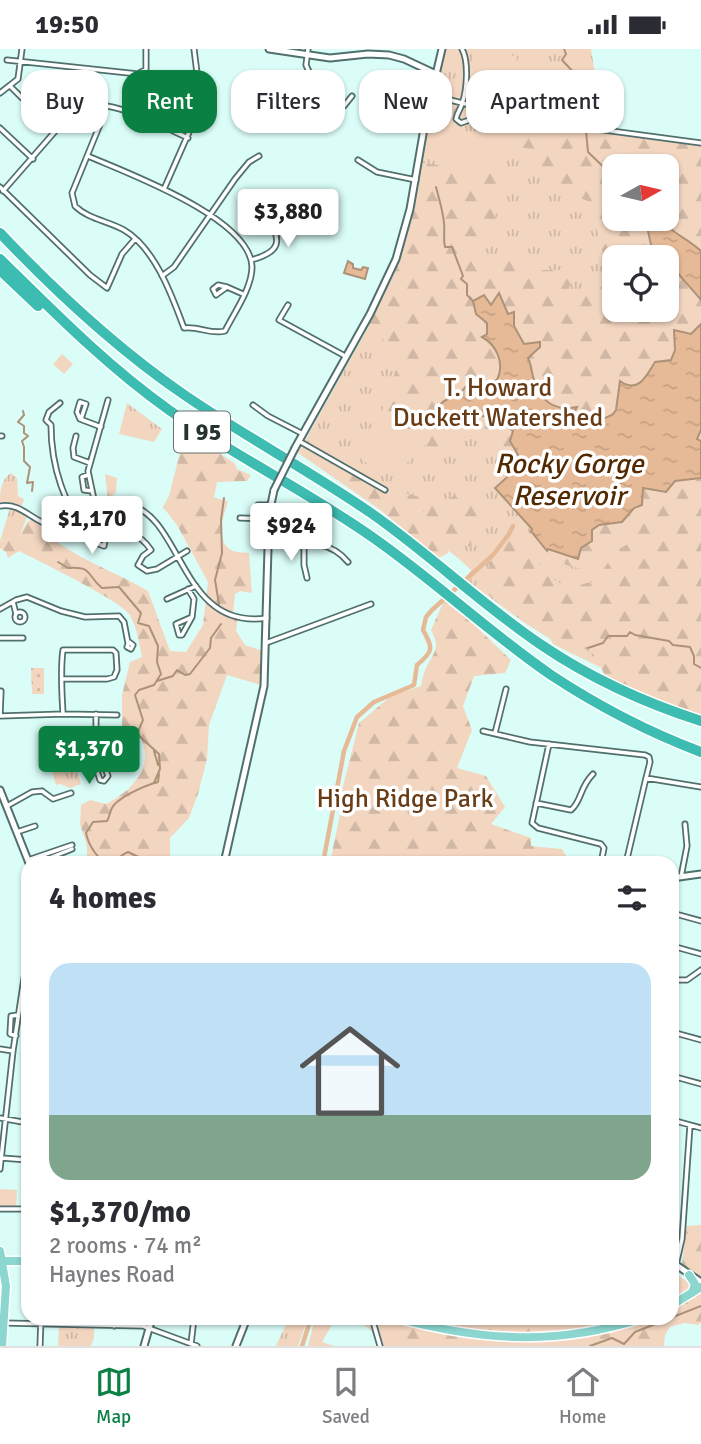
<!DOCTYPE html>
<meta charset="utf-8">
<style>
:root{--surface:#fff;--page:#f7f7f7;--text:#2b2b33;--muted:#7c7c81;--line:#e1e1e2;--accent:#0b8043}
body{margin:0;font-family:Signika,sans-serif;background:var(--page);color:var(--text);height:100vh;display:flex;flex-direction:column;font-size:26px;white-space:nowrap}
*{box-sizing:border-box;margin:0}
p{font-size:23px;color:var(--muted)}
.icon{flex:none;width:38px;height:38px;fill:none;stroke:currentColor;stroke-width:2;stroke-linecap:round;stroke-linejoin:round}
.map{position:relative;flex:1;overflow:hidden}
.side{position:absolute;left:21px;top:807px;width:658px;height:469px;display:flex;flex-direction:column;background:var(--surface);border-radius:21px;box-shadow:0 2px 5px #0004}
.side>*{flex:none}
.hud{position:absolute;left:21px;top:21px;width:660px;height:63px;display:flex;gap:14px}
.needle{width:46px;rotate:82deg}
.buttons{position:absolute;left:602px;top:105px;display:grid;gap:14px}
.buttons a{display:grid;place-items:center;width:77px;height:77px;border-radius:14px;background:var(--surface);box-shadow:0 2px 5px #0004;font-size:35px}
.price{position:absolute;translate:-50% -60px;padding:0 16px;border-radius:7px;background:#fff;color:#222;font-size:23px;line-height:46px;filter:drop-shadow(0 2px 4px #0008)}
.price::after{content:'';position:absolute;left:50%;top:42px;width:21px;height:16px;margin-left:-10px;background:inherit;clip-path:polygon(0 0,100% 0,50% 100%)}
.price.current{background:var(--accent);color:#fff}
ul{padding:0;list-style:none}
li{display:grid;align-content:center;gap:14px;height:371px;padding:0 28px}
li span{display:grid;place-items:center;height:217px;border-radius:21px;color:#555}
li>.icon{margin-inline-start:auto}
span .icon{width:126px;height:126px;fill:#fffc;stroke-width:1}
li b{font-size:30px}
h2{display:flex;justify-content:space-between;align-items:center;height:84px;padding:0 28px;font-size:30px}
.chip{padding:0 24px;border-radius:21px;background:var(--surface);box-shadow:0 2px 5px #0004;font-size:24px;line-height:63px}
.chip.current{background:var(--accent);color:#fff}
.status{display:flex;justify-content:space-between;align-items:center;height:49px;padding:0 35px;background:var(--surface);direction:ltr}
.status svg{height:19px;fill:currentColor}
.tab-bar{display:flex;justify-content:space-around;align-items:center;height:98px;border-top:2px solid var(--line);background:var(--surface);font-size:19px;color:var(--muted)}
.tab-bar a{display:grid;justify-items:center;gap:4px}
.tab-bar .current{color:var(--accent)}
.map>svg:first-child{display:block}
.grass{fill:url(#grass-tufts);fill-rule:evenodd}
.forest{fill:url(#forest-firs)}
.garden{fill:url(#garden-dots)}
.pitch{fill:#f3d6c0}
.water{fill:url(#water-ripples);stroke:#ad9278;stroke-width:2}
.lines{fill:none;stroke-linecap:round;stroke-linejoin:round}
.stream{stroke:#ad9278;stroke-width:2}
.river{stroke:#e7ba97;stroke-width:4.5}
.minor-casing{stroke:#51706d;stroke-width:7}
.tertiary-casing{stroke:#51706d;stroke-width:9}
.primary-casing{stroke:#fff;stroke-width:11}
.motorway-casing{stroke:#fff;stroke-width:13}
.minor{stroke:#fff;stroke-width:3.5}
.tertiary{stroke:#fff;stroke-width:5}
.primary{stroke:#8bd7d0;stroke-width:8}
.motorway{stroke:#3dbcb1;stroke-width:10}
.tertiary-bridge-casing{stroke:#51706d;stroke-width:9;stroke-linecap:butt}
.tertiary-bridge{stroke:#fff;stroke-width:5}
.labels{text-anchor:middle;stroke-width:7;stroke-linejoin:round;paint-order:stroke}
.shield{fill:#fff;stroke:#67706f;stroke-width:2}
.shield-label{font-size:24px;font-weight:bold;fill:#263331}
.park-label{font-size:26px;fill:#683c16;stroke:#fff}
.water-label{font-size:28px;font-style:italic;fill:#532900;stroke:#fff}
</style>
<div class="status"><b>19:50</b><svg viewBox="0 0 49 12"><path d="M0 12V9h3v3zM5 12V6h3v6zM10 12V3h3v9zM15 12V0h3v12zM26 1h20v11H26zM47 4h2v5h-2z"/></svg></div>
<div class="map">
<svg width="701" height="1297" viewBox="0 0 701 1297">
<defs>
<pattern id="grass-tufts" width="24" height="20" patternUnits="userSpaceOnUse" patternTransform="scale(1.75)"><rect width="24" height="20" fill="#f3d6c0"/><path d="M3 7l-1-3M5 7V3M7 7l1-3M15 17l-1-3M17 17v-4M19 17l1-3" fill="none" stroke="#d0b8a5"/></pattern>
<pattern id="forest-firs" width="22" height="20" patternUnits="userSpaceOnUse" patternTransform="scale(1.75)"><rect width="22" height="20" fill="#f3d6c0"/><path d="M5 1l3.5 6h-7zM16 11l3.5 6h-7z" fill="#d0b8a5"/></pattern>
<pattern id="garden-dots" width="8" height="8" patternUnits="userSpaceOnUse" patternTransform="scale(1.75)"><rect width="8" height="8" fill="#f3d6c0"/><path d="M2 2h.1M6 6h.1" fill="none" stroke="#d0b8a5" stroke-width="1.8" stroke-linecap="round"/></pattern>
<pattern id="water-ripples" width="26" height="14" patternUnits="userSpaceOnUse" patternTransform="scale(1.75)"><rect width="26" height="14" fill="#e7ba97"/><path d="M2 4q2-2 4 0t4 0M15 11q2-2 4 0t4 0" fill="none" stroke="#c6a083"/></pattern>
</defs>
<rect width="100%" height="100%" fill="#dafdf8"/>
<path class="grass" d="M445,0H591L604,83L701,98V622H608L575,606L522,572L465,530L471,521L458,509L366,440L301,399L381,255L412,172L431,59ZM614,117H667V170H614ZM614,208H667V261H614Z
M62,305L73,315L64,325L53,315Z
M127,354L162,380L154,393L119,385Z
M11,424L17,429L18,447L24,450L21,460L28,465L19,489L0,492L12,453H0C0,442 1,430 11,424Z
M72,705L81,735L70,739L60,735L56,736L49,712Z
M0,1140L17,1141L16,1160H0Z
M284,1269H308L298,1297H276L288,1271Z
M59,1276H94V1289L91,1297H58Z"/>
<path class="forest" d="M517,68L547,76L589,79L701,94V202C688,189 671,183 660,170H667V117H614V170H641L648,182L651,196L664,208H614V261H667V211L676,220L679,228L687,233L701,251V275L691,285L674,281L675,301L671,311L655,313C646,327 638,345 621,332L616,361L612,366L587,377L578,376L571,370L576,359C556,361 540,352 534,331C531,323 532,316 528,309L540,298L530,294L524,295L514,277V264L508,265L498,245L491,257L476,265L487,274V285L482,289C497,297 505,315 497,331L478,338L468,335L461,345L444,351L463,375L479,367L500,363L513,382L510,392L518,406L515,421L509,425C502,413 491,399 492,385L486,382L443,398L429,399L383,372L381,366L401,305L392,300L366,274L400,196L418,113L499,125L495,172L497,177L483,200V205L494,213L500,209L501,195L511,196L520,221H569L572,225L569,239L572,243L608,237L607,221L590,153C579,147 547,143 543,134C540,128 541,110 539,100L510,98Z
M186,380L235,415L237,420L251,426L247,432L217,433L214,449L228,452C224,466 214,491 231,501C235,504 244,503 249,504L252,544L240,542L235,545L233,566L238,568L236,582L245,596L266,603L264,637L227,626L209,676L207,710L198,745L189,769L170,789V814H78L87,809V797L80,775L81,756L90,751L106,755C134,741 158,714 137,683L122,689V646L130,613L142,608C139,595 137,576 129,565C119,551 39,512 19,502L8,509L6,503L0,499V492L19,489L27,473L34,469C45,476 49,488 60,495C87,514 120,525 148,542L170,602L186,603L203,576L208,533L177,476L163,458L169,447Z
M301,397L390,446L402,443L423,449L418,459L424,463L430,454L440,453L466,442L488,472L478,482L469,498L458,489L449,495L448,504L439,509L379,460L298,404Z
M105,425L117,429L116,443L108,451Z
M699,428L701,429V512L698,516L701,517V665L687,663L606,629L595,606L578,596L573,605L553,595L546,580C520,569 496,555 477,534V528L482,526L491,540L494,535L488,513L498,510L509,490L517,493L525,487L544,525L560,534L576,537L595,532L612,508H618L619,500L633,492L629,486L603,500L584,520L566,516L548,500L581,499C598,471 596,481 623,469C630,466 634,459 642,456L643,439L645,437L655,442L675,432Z
M444,552L470,572L511,611L505,624L474,627L463,657L472,681L457,719L486,727L505,758L491,775L531,789V797L562,800L571,814H330L341,760L340,749L359,674L391,647L421,637C422,632 423,625 426,619C434,602 441,600 431,581Z
M701,1176V1229L682,1217L686,1177Z
M672,1222L701,1242V1273L698,1276L684,1274L670,1278L665,1286L664,1297H380C371,1274 361,1275 339,1269H546L550,1272L564,1269H672Z
M315,1269H336L322,1293L334,1297H308Z"/>
<path class="garden" d="M31,619H44V645H32Z"/>
<path class="pitch" d="M474,4L517,7L515,32L472,30Z
M472,31L516,34L515,55L471,52Z
M441,70L463,90L448,116L428,102Z
M481,80L504,99L499,123L451,115Z
M380,374L409,392V411L399,429L363,412Z"/>
<path class="water" d="M641,170H660C670,183 687,189 701,202V251C689,236 675,224 667,208H664L651,196L648,182Z
M348,212L353,215V219L361,221L363,218L368,219L365,230L344,224Z
M499,244L508,265L514,263V277L524,295L540,293V298L528,309C532,317 531,323 534,331C541,354 555,362 577,358L571,370L578,376L587,377L612,366L616,361L620,332C638,345 646,328 655,313L671,311L675,301L674,281L691,285L701,275V381L697,390L701,392V429L675,432L666,443L643,439L642,456L634,459L622,473L599,476L592,481V492L581,499L578,510L548,500L547,502L531,482L532,480L495,439L515,421L518,406L510,392L513,382L507,377L506,371L500,363C475,367 461,379 434,379C437,340 451,358 468,335L478,338L497,331C505,315 497,296 482,288L487,285V274L476,265L473,252L484,246L491,256Z"/>
<g class="lines">
<path class="stream" d="M564,0L566,5L562,11L578,28L586,77
M586,82L588,103L614,128
M436,138C439,150 443,162 444,174C445,183 443,190 445,198H452L463,227L461,230L467,235V246L473,252
M23,362L24,366L18,373L24,377V384L28,387L22,392L24,398V412L30,418L27,434L33,433L32,442
M88,411L89,408
M352,420L360,425
M58,513L68,519C93,517 86,526 102,539L119,538L141,564L138,574L149,577L158,597L157,613L161,625L154,636L139,641L135,646L143,671L137,685L159,705L160,720L154,734C142,738 122,747 114,756C110,760 110,767 107,772L93,773L86,784C88,794 99,817 113,813C118,811 122,805 128,803L151,814
M219,555L215,531L222,504L221,471L224,449
M588,599L603,594L608,587H627L630,583L635,586L669,592L673,596L690,598L694,607V615L701,619
M157,632L173,627L177,621L185,626L190,625L210,599L211,589L221,575
M154,702L158,716
M155,734L158,733L159,725
M590,1297L612,1289L624,1295L635,1283L701,1257"/>
<path class="river" d="M323,814L344,702L357,668L374,653L414,636L417,616C434,602 433,599 423,581L426,568L432,561L493,506L509,485L513,477
M302,1297L311,1269"/>
<defs>
<path id="minor" d="M462,0C469,13 467,41 462,55C460,61 457,64 456,70L461,74L478,68L477,58
M7,11L138,25L146,20V0
M10,37L22,49L33,55
M0,44L18,30L22,0
M431,46L547,76L589,79L701,94
M313,59L333,63L344,57L352,47
M301,71L310,63L315,46L314,34L306,16L308,0
M0,79L33,110
M88,107C127,124 251,169 252,218C252,239 234,264 225,282C211,286 199,277 184,279C172,247 155,199 124,181C108,172 88,170 75,157L72,144L101,73L105,58
M358,111L377,123L416,131
M0,138L90,226L107,239L122,205L135,190
M164,140L201,56L194,0
M3,142L72,63C99,41 161,77 188,89
M251,211C281,203 282,193 268,166
M162,227L174,218L235,130L249,113L259,107
M218,236L227,238L216,246L213,240Z
M227,238L243,245
M288,256L279,271L345,307
M80,353L77,363L80,370L101,378
M80,353L86,355L81,370
M60,354L49,363L46,371L51,376C51,421 65,453 88,491L104,497L107,479
M253,356L268,367L303,385
M0,387H2
M76,387L73,399L74,408L90,414
M299,392L385,441
M88,426L82,428L84,441L92,442
M0,457C21,453 33,473 52,477C79,475 100,450 129,456C183,467 180,582 267,569
M96,460L88,422L108,351
M240,469L269,470
M259,470L258,456H270
M101,479C122,479 139,483 151,501L143,507L138,516L147,522L157,520L187,502
M268,493C297,494 328,488 348,513
M304,494V516L307,529
M188,540L194,550L192,568
M167,550L196,537
M13,553L16,565
M0,560L16,551L27,548L61,562L85,568L119,567L124,573L128,594
M15 568a5 5 0 1 1 10 0a5 5 0 1 1-10 0Z
M192,568L182,586H179L176,575Z
M0,589H23
M129,593L133,596L131,600L127,598Z
M266,594L371,555
M62,630H107L114,628L117,621L116,604L113,601H63C60,622 62,644 63,665
M96,665V709L94,713L100,731L104,732L108,727L102,711L96,709
M0,667L64,665L117,666
M0,667L1,642
M483,682L530,693L645,706L649,708L650,713L646,729
M495,684L506,640
M549,695L532,774L538,779L601,795L604,799L601,814
M103,713L127,704L131,706L134,716
M42,742L53,750L71,744
M536,754L571,761C582,752 579,739 593,725
M7,757L32,743L42,742
M17,783L35,777
M28,811L72,796
M37,814L72,800
M626,814L646,729L701,738
M681,828L687,797L685,775
M672,864L701,872
M672,897L701,905
M672,931H687L701,921
M672,983L701,991
M16,987L10,985L11,967L18,966
M0,1000L13,1002
M672,1027L701,1035
M0,1069L28,1074
M672,1071L701,1079
M2,1109L28,1111
M0,1120L13,1002L28,903
M0,1160H28
M676,1216L682,1190L690,1076
M372,1269L380,1297
M4,1274L143,1277L197,1297
M78,1276V1269
M114,1277L115,1269
M191,1295L194,1269
M40,1297L41,1269"/>
<path id="tertiary" d="M269,0L330,9L368,5L389,6L404,10L436,25
M295,399L370,265L396,210L410,160L426,68L442,0
M0,741L29,814
M224,814L264,637L269,465L274,441
M672,829L701,825
M672,1213L701,1233
M144,1297L152,1269
M236,1297L247,1269"/>
<path id="primary" d="M0,1202L6,1237L2,1297
M0,1212H28
M689,1226L695,1235L692,1244
M672,1256L701,1238
M396,1269C481,1292 558,1297 643,1269"/>
<path id="motorway" d="M0,184C56,243 116,299 183,345C244,387 310,422 371,464C431,506 483,557 543,597C592,630 645,654 701,672
M0,210C54,263 107,317 169,361C236,408 309,443 375,490C436,533 490,584 551,626C598,657 648,683 701,703
M0,221L38,257"/>
</defs>
<use href="#minor" class="minor-casing"/>
<use href="#tertiary" class="tertiary-casing"/>
<use href="#primary" class="primary-casing"/>
<use href="#motorway" class="motorway-casing"/>
<use href="#minor" class="minor"/>
<use href="#tertiary" class="tertiary"/>
<use href="#primary" class="primary"/>
<use href="#motorway" class="motorway"/>
<defs>
<path id="tertiary-bridge" d="M274,441L295,399"/>
</defs>
<use href="#tertiary-bridge" class="tertiary-bridge-casing"/>
<use href="#tertiary-bridge" class="tertiary-bridge"/>
</g>
<g class="labels">
<rect class="shield" x="174" y="362.5" width="56" height="41" rx="5"/>
<g class="shield-label">
<text x="202" y="391">I 95</text>
</g>
<g class="park-label">
<text x="498" y="347">T. Howard<tspan x="498" dy="30">Duckett Watershed</tspan></text>
<text x="405" y="758">High Ridge Park</text>
</g>
<g class="water-label">
<text x="569" y="424">Rocky Gorge<tspan x="569" dy="32">Reservoir</tspan></text>
</g>
</g>
</svg>
<div class="buttons">
<a><svg class="needle" viewBox="-14 -14 28 28"><path d="M0-13l5 13h-10z" fill="#e53935"/><path d="M0 13l5-13h-10z" fill="#7c7c81"/></svg></a>
<a><svg class="icon" aria-label="locate" viewBox="0 0 24 24"><circle cx="12" cy="12" r="6"/><path d="M12 2v4M12 18v4M2 12h4M18 12h4"/></svg></a>
</div>
<b class="price" style="left:288px;top:200px">$3,880</b>
<b class="price" style="left:92px;top:507px">$1,170</b>
<b class="price" style="left:291px;top:514px">$924</b>
<b class="price current" style="left:89px;top:737px">$1,370</b>
<div class="hud">
<a class="chip">Buy</a>
<a class="chip current">Rent</a>
<a class="chip">Filters</a>
<a class="chip">New</a>
<a class="chip">Apartment</a>
</div>
<section class="side">
<h2>4 homes<svg class="icon" aria-label="filters" viewBox="0 0 24 24"><path d="M4 7h16M4 17h16"/><circle cx="9" cy="7" r="2"/><circle cx="15" cy="17" r="2"/></svg></h2>
<ul>
<li><span style="background:linear-gradient(#bfe0f5 70%,#7fa58c 0)"><svg class="icon" aria-label="home" viewBox="0 0 24 24"><path d="M3 11l9-7 9 7M6 9v11h12V9"/></svg></span><div><b>$1,370/mo</b><p>2 rooms · 74 m²</p><p>Haynes Road</p></div></li>
</ul>
</section>
</div>
<nav class="tab-bar">
<a class="current"><svg class="icon" aria-label="map" viewBox="0 0 24 24"><path d="M3 6l6-2 6 2 6-2v14l-6 2-6-2-6 2zM9 4v14M15 6v14"/></svg>Map</a>
<a><svg class="icon" aria-label="saved" viewBox="0 0 24 24"><path d="M7 4h10v16l-5-4-5 4z"/></svg>Saved</a>
<a><svg class="icon" aria-label="home" viewBox="0 0 24 24"><path d="M3 11l9-7 9 7M6 9v11h12V9"/></svg>Home</a>
</nav>
